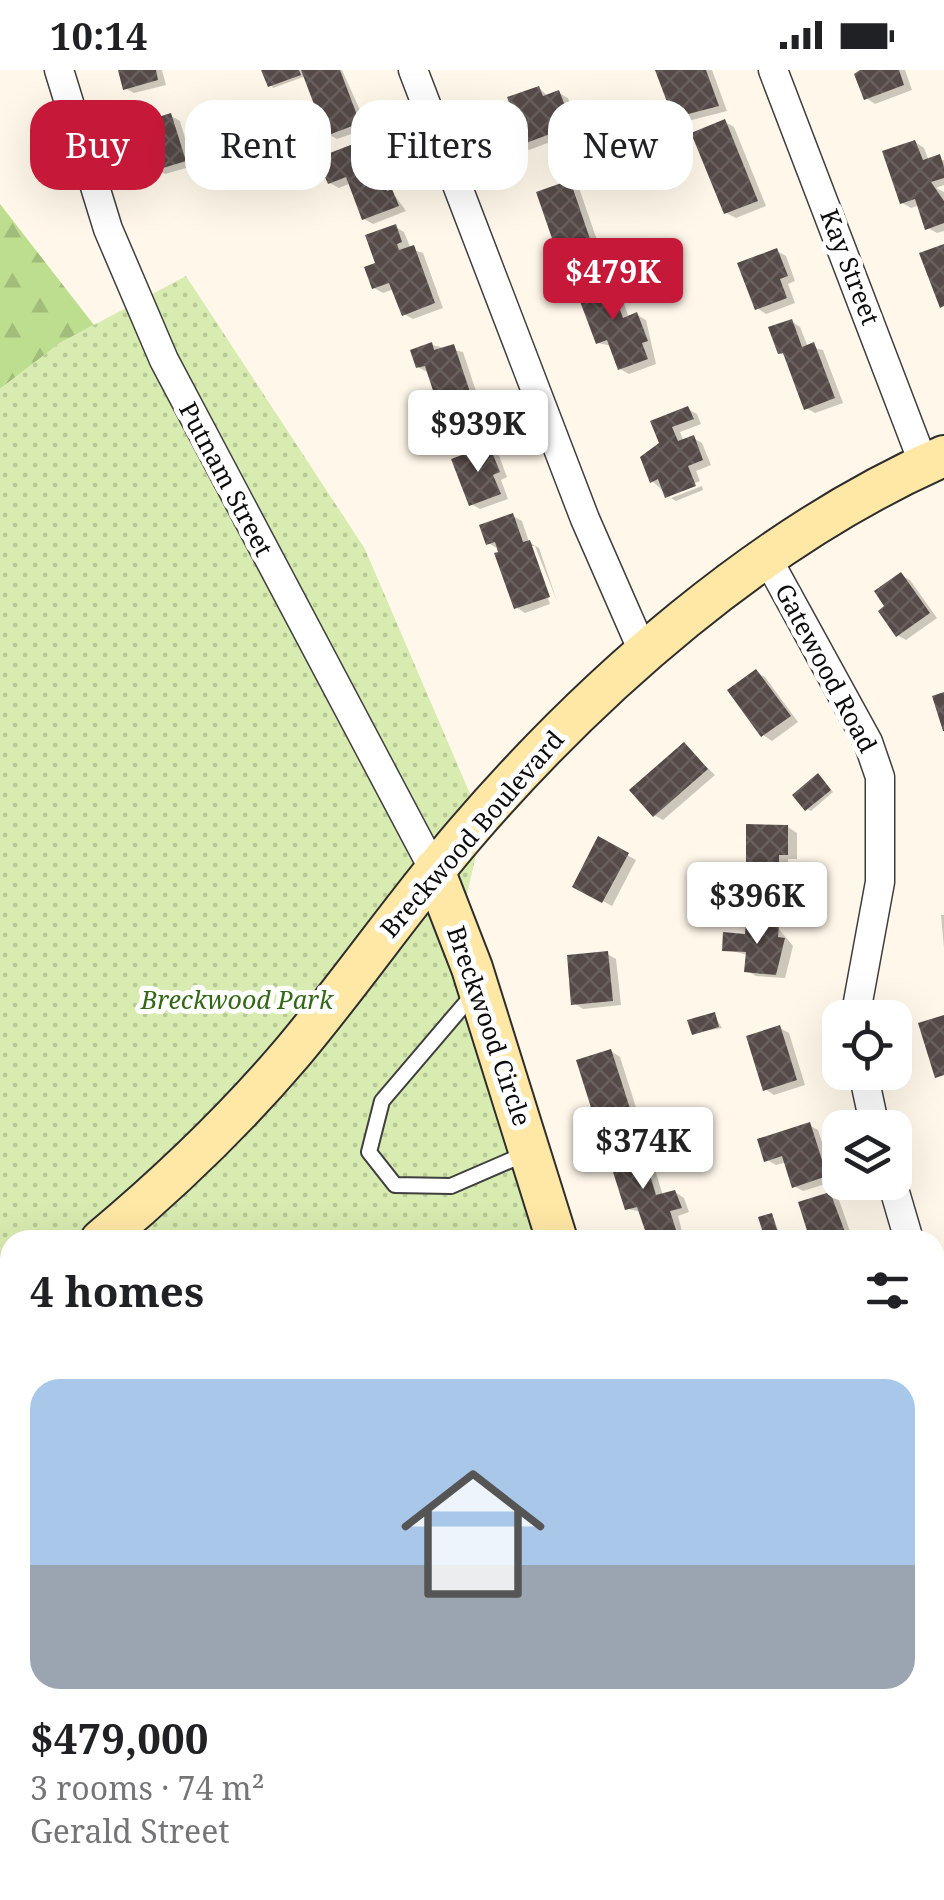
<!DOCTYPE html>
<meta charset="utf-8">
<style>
:root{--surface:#fff;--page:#f2f2f2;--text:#202124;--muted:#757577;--accent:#c6193a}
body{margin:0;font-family:"Noto Serif",serif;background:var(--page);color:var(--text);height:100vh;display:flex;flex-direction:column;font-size:38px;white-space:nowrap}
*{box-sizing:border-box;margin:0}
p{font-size:32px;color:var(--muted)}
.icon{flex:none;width:55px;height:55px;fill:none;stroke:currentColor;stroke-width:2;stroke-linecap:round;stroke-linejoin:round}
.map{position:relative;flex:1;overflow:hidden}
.sheet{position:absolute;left:0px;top:1160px;width:945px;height:670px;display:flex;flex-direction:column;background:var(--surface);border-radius:30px 30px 0 0;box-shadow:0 10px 40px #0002}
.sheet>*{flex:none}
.top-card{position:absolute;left:30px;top:30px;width:885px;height:90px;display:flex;gap:20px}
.buttons{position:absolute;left:822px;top:930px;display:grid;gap:20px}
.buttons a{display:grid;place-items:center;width:90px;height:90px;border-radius:20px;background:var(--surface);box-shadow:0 10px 40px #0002;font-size:50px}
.price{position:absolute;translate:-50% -85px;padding:0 22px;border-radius:10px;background:#fff;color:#222;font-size:32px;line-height:65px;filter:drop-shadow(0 2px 5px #0008)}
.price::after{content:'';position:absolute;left:50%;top:60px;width:30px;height:22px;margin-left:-15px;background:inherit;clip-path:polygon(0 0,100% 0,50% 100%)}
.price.active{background:var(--accent);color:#fff}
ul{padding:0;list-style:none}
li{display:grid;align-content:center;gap:20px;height:530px;padding:0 30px}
li span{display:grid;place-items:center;height:310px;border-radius:30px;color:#555}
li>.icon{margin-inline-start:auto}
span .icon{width:180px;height:180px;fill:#fffc;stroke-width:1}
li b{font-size:42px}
h2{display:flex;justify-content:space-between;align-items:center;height:120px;padding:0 30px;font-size:42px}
.chip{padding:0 35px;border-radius:30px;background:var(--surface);box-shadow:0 10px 40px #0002;font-size:35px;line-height:90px}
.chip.active{background:var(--accent);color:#fff}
.status{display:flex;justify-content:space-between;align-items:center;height:70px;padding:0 50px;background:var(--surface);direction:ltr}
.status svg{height:28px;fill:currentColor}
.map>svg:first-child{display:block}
.forest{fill:url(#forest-firs)}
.park{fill:url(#park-dots)}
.water{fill:url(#water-waves);stroke:#2bacd8;stroke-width:2.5}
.shadow{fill:#0003}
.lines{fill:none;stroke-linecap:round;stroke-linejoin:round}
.stream{stroke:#2bacd8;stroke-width:9}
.building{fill:url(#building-cross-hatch)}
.lane-casing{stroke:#3f3f3f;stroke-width:18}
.street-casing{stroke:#3f3f3f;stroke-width:31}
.secondary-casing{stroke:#2e2e2e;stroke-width:44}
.lane{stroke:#fff;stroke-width:14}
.street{stroke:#fff;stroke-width:28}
.secondary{stroke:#ffe8a5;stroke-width:40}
.labels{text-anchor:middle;stroke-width:10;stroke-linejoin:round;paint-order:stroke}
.street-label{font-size:25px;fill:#0c0c0c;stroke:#fff}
.park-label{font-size:25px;font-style:italic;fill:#346817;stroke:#fff}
</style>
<div class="status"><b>10:14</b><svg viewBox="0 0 49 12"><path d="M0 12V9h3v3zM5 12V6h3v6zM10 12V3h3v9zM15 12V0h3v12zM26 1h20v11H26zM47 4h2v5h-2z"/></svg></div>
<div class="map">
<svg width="944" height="1830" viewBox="0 0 944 1830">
<defs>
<pattern id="forest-firs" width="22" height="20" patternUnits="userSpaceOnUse" patternTransform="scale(2.5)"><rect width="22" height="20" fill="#bede8f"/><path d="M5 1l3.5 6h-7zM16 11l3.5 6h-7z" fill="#a2bd7a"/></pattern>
<pattern id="park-dots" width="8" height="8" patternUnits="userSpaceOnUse" patternTransform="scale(2.5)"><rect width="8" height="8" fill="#d8ecb1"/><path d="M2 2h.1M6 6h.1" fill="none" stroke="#b8c997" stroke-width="1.8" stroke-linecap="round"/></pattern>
<pattern id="water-waves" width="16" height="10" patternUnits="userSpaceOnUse" patternTransform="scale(2.5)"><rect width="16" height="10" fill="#aae8fb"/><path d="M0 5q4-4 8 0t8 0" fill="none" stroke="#91c6d6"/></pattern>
<pattern id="building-cross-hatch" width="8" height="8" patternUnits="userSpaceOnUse" patternTransform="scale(2.5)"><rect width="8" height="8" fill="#554a47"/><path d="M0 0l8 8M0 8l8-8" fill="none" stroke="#68605d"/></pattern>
</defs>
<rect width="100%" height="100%" fill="#fff8ea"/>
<path class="forest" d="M0,134L94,255L60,273L0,319Z"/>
<path class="park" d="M186,206L365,479L483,754L461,851L556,1170H10V1380L0,1386V319L60,273Z
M614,1820H837L853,1830H622Z"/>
<path class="water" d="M10,1345V1663H2L0,1350Z"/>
<path class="shadow" d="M120,0H162L166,15L134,23L125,18Z
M264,0H342L368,58L337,69L328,64L306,6L273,18Z
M658,0H712L727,41L684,52L675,47Z
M863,0H905L912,20L875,34L866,28Z
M539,18L549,27L559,23L568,28L576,49L561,54L566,66L529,80L520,74L517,48Z
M171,46L180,51L193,96L165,104L156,99Z
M725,52L734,57L766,136L736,148L726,143Z
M366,72L375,77L393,123L406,141L373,154L364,149L351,113L339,118L330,113Z
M915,72L924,78L929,91L944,90V115L936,118L944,122V161L937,163L928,158L920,135L911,138L902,133Z
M570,113L579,118L598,173L605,170L614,176L620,194L596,202L587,197L580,179L568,183L558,178Z
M395,157L404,162L411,179L423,183L443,238L413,249L404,244L394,219L383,223L374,218Z
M777,181L786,186L795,211L788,214L795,233L766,244L757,238Z
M608,209L617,214L629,248L637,245L646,250L656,294L629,304L620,299L612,276L598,273Z
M791,251L800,257L808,277L823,280L843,333L815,343L806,338L787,287L780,283Z
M432,275L463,282L480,333L450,343L441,338L427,302L418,297Z
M688,339L697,344L701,354L680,362L684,372L693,368L702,373L711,395L696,401L700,411L670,423V427L652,411L662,374L654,352Z
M489,378L498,383L507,407L501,410L508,429L480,439L471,434Z
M702,416L703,420L676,431L671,428Z
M513,446L522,451L529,472L539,478L557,531L535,476H529L550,534L525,543L516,537L497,478L488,473Z
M901,505L910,510L937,548L906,570L897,565L888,537Z
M756,602L765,607L798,652L772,671L763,665Z
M684,675L715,705L663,750L654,745Z
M822,708L833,722L811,741L807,739Z
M788,757L797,763V789H788V808H757L748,802Z
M600,770L636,790L612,836L575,816Z
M941,845H944V878Z
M778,858L793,876L785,908L756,906L747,901L748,885L724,879Z
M607,884L616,889L621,935L583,939L574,933Z
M714,945L722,958L694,963Z
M780,958L789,963L805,1015L774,1025L765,1019Z
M611,981L620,987L640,1050L648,1054L652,1068L625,1076L616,1071L609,1049L596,1046Z
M809,1055L818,1060L835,1111L803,1121L794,1116L787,1092L776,1095L767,1090Z
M641,1078L650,1083L663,1126L675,1122L684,1128L689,1142L678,1146L683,1165L655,1170L642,1142L628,1139Z
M830,1125L839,1130L853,1170H812Z
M772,1146L780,1164L770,1167L766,1165Z
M936,1712L944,1717V1767L935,1771Z"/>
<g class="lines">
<path class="stream" d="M524,1820L527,1830"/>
</g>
<path class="building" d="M118,0H156L158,10L123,20Z
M261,0H299L301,5L268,17Z
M301,0H340L360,53L326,66Z
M655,0H706L719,36L673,48Z
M860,0H899L904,15L864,30L854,4Z
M539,16L543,26L559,20L568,44L554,49L558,61L518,76L508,49L514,47L507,27Z
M171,43L186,91L153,101L139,53Z
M725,49L758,131L724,144L691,63Z
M366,69L387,121L392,119L399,136L362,150L346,107L328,114L317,88Z
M915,70L923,90L940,84L944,97V108L931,112L944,131V153L925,160L915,129L900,134L882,81Z
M570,110L591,172L605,168L612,189L585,199L576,173L556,180L536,122Z
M396,154L402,172L397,174L399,180L414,175L435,233L402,246L389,213L372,219L364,197L375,193L365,165Z
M944,174V236L940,238L919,183Z
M777,178L788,206L780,209L787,228L755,240L737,193Z
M608,206L623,248L637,242L648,271L642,273L648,289L618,300L607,270L596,274L575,218Z
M792,249L802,277L814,272L835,328L804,340L783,283L778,284L768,257Z
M432,272L434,280L454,274L472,328L439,339L425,296L416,298L410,280Z
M688,336L694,349L672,357L678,371L694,365L703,390L688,396L696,416L665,428L658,409L650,413L640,387L659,373L650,351Z
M489,375L500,402L493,405L501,424L469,436L451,389Z
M513,443L523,472L530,470L550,527L514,539L494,483L498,482L495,472L486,475L479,455Z
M901,502L930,543L896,567L878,541L884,536L874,521Z
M756,599L791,646L761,667L727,620Z
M944,622V661H943L932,626Z
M684,672L708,699L653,747L629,720Z
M818,703L831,720L805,741L792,725Z
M746,754L788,755V785H779V804H746Z
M598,766L629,783L602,833L572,817Z
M746,853L779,855L778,867L785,868L776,905L744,902L746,882L722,881L723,862L745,864Z
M608,881L613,931L571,935L567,885Z
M715,942L719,957L692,965L687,950Z
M944,945V1005L935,1008L918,953Z
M780,955L797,1010L763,1021L746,966Z
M611,979L633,1048L639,1046L644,1063L614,1072L605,1044L594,1047L576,990Z
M810,1052L827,1106L792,1118L782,1086L764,1092L757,1069Z
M641,1075L656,1125L675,1120L682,1138L670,1141L676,1160L648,1169L637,1137L625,1140L608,1086Z
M830,1122L848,1170H810L798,1132Z
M772,1143L778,1163L764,1166L758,1147Z
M944,1517V1578L935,1558V1521Z
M935,1707L944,1730V1760L935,1763Z"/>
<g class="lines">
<defs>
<path id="lane" d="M475,922L382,1031L369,1082L395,1115L451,1116L525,1084"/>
<path id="street" d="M59,0L108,159L164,290L434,800
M413,0L585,449L645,586
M773,0L924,395
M767,488L868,672L880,707V812L855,948
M863,1002L875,1058
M892,1112L909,1170
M935,1254L944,1283
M935,1446L944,1443"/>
<path id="secondary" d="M434,800L472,898L557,1170
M101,1170C169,1113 233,1052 291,984C351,913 404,835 465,764C592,616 763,465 944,386
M0,1250L10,1243
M854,1820L865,1830"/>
</defs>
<use href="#lane" class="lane-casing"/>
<use href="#street" class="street-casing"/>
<use href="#secondary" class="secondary-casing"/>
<use href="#lane" class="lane"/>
<use href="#street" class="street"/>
<use href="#secondary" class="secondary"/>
</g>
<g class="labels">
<g class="street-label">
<text transform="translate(850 197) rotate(69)" y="9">Kay Street</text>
<text transform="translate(226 409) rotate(62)" y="9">Putnam Street</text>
<text transform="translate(826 598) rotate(62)" y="9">Gatewood Road</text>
<text transform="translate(472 764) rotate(-49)" y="9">Breckwood Boulevard</text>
<text transform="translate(489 956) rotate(71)" y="9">Breckwood Circle</text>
</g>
<g class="park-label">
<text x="237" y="939">Breckwood Park</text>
</g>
</g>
</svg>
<div class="buttons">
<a><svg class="icon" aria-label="locate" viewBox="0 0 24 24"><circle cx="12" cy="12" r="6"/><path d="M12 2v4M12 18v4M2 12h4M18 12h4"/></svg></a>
<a><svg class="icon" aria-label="layers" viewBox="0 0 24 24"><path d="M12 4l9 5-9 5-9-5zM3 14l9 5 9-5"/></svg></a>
</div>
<b class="price active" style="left:613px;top:253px">$479K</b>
<b class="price" style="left:478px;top:405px">$939K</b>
<b class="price" style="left:757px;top:877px">$396K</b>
<b class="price" style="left:643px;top:1122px">$374K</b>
<div class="top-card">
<a class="chip active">Buy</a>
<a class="chip">Rent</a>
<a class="chip">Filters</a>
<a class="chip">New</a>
</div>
<section class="sheet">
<h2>4 homes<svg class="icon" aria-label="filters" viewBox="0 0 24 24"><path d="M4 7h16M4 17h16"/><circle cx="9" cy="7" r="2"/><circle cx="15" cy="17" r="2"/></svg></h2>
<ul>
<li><span style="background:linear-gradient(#a9c7e8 60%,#9aa5b1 0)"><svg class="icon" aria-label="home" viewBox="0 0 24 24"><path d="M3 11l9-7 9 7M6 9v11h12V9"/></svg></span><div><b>$479,000</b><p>3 rooms · 74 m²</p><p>Gerald Street</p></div></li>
</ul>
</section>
</div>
